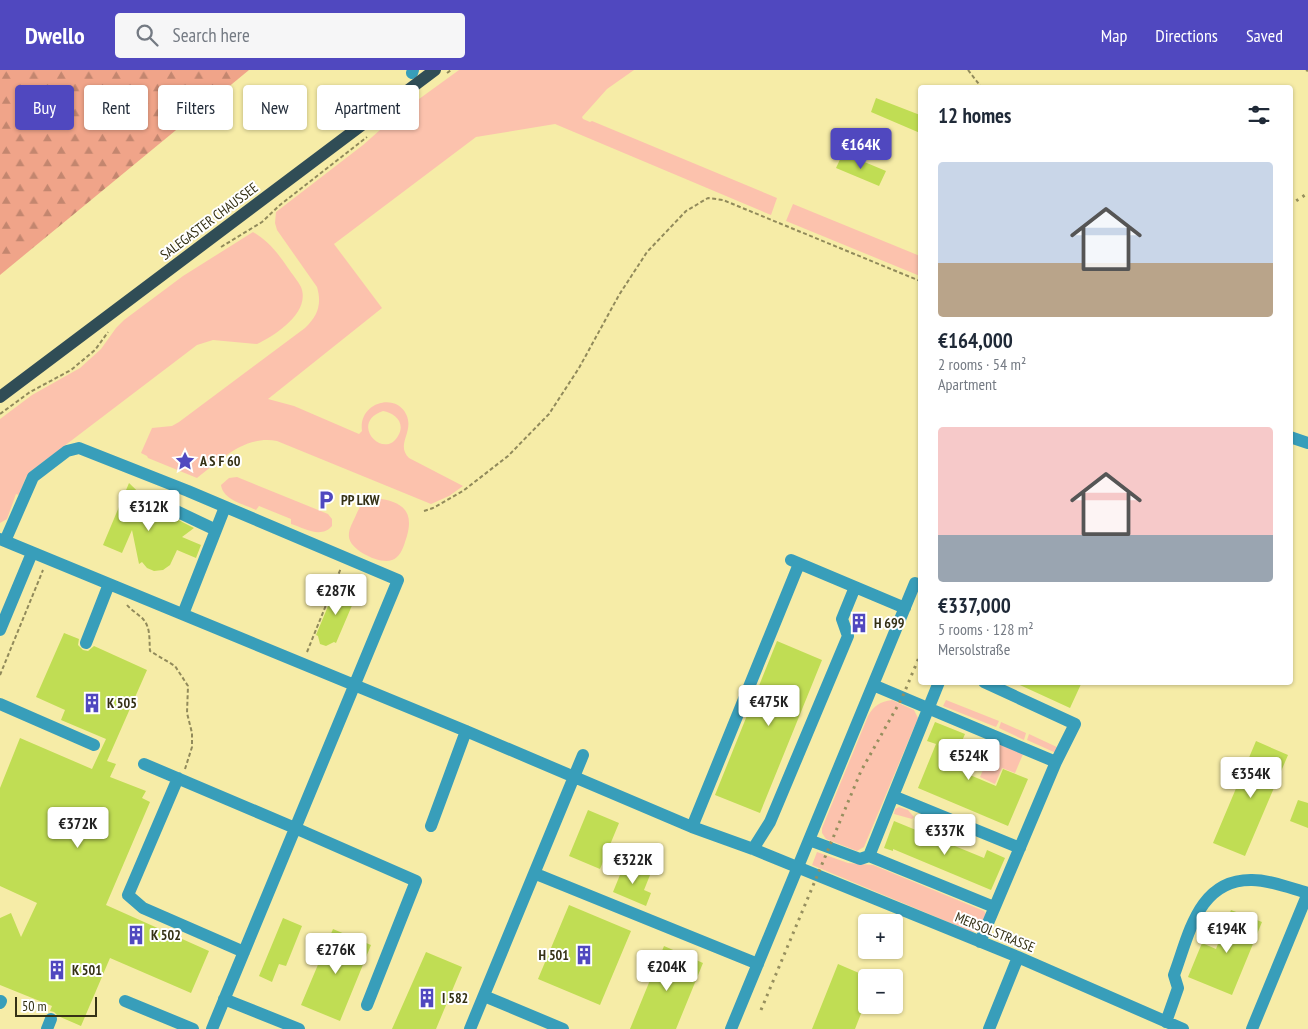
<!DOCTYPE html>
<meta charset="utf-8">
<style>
:root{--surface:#fff;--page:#f6f6f7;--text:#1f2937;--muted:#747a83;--accent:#5048bf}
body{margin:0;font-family:"PT Sans Narrow",sans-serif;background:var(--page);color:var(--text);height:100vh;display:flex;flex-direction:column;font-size:19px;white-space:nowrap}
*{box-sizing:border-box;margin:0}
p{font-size:16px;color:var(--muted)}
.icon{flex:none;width:28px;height:28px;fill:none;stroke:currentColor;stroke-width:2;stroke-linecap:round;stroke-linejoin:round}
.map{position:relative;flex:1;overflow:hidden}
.drawer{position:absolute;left:918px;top:15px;width:375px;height:600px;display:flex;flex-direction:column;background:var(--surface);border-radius:5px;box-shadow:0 1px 4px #0004}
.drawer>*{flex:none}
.top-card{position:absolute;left:15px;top:15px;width:475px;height:45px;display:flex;gap:10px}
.controls{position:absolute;left:858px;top:844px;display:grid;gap:10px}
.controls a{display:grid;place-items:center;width:45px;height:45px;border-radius:5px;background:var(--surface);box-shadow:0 1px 4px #0004;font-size:25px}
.scale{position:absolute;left:15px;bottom:12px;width:82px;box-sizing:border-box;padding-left:5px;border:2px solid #353115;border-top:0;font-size:14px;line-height:18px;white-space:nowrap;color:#353115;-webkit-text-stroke:4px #fff;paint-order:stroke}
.price{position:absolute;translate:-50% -42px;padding:0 11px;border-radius:5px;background:#fff;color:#222;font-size:16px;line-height:32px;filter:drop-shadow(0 1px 2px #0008)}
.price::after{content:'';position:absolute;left:50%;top:30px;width:15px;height:11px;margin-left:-8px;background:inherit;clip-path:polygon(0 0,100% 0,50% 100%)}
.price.on{background:var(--accent);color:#fff}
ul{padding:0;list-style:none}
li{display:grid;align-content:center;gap:10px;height:265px;padding:0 20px}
li span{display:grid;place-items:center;height:155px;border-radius:5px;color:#555}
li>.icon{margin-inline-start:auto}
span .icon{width:90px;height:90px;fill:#fffc;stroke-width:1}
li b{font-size:21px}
h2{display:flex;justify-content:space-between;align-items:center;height:60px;padding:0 20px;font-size:21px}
.pill{padding:0 18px;border-radius:5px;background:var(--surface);box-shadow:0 1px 4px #0004;font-size:18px;line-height:45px}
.pill.on{background:var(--accent);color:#fff}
header{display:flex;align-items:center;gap:30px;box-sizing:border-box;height:70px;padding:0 25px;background:var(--accent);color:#fff}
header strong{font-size:24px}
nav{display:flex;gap:28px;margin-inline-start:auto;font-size:18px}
.search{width:350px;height:45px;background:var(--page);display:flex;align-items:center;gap:12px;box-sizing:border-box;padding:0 18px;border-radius:5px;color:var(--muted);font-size:19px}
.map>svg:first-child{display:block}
.grass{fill:#fcc2ad;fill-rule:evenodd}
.forest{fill:url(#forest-firs)}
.building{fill:#c0dd54}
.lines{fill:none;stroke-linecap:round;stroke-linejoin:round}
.path{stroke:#918a5b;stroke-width:2;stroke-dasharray:4 2.5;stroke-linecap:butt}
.minor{stroke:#389eba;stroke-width:12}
.major{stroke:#304d56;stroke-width:12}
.rail{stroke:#968f5e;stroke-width:3;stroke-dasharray:2.5 5;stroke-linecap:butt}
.labels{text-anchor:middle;stroke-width:4;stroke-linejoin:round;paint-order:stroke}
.street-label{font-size:14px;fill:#353115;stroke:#fff}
.poi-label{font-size:14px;font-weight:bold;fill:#353115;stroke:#fff;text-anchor:start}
</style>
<header>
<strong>Dwello</strong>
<div class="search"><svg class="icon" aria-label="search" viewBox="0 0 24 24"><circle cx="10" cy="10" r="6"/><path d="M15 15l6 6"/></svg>Search here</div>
<nav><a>Map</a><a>Directions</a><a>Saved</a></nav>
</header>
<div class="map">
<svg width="1308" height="959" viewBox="0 0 1308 959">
<defs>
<pattern id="forest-firs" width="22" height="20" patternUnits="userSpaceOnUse" patternTransform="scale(1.25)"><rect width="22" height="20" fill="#f0a489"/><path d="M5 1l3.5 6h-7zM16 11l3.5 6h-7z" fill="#c3866f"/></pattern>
</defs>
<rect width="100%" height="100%" fill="#f6eca7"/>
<path class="grass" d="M459,0H634L607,19L582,47L583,49L590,52L592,51L777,128L771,145L555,54L476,67L334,174L382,238L268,329L294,336L359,364L362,361C358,333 395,322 406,344C415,362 395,374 409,388L463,416L449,426L431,434L277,371C244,365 221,390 197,408L148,388L147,386L141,383L152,358L172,356L179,352L305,258C318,246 322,234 317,217L277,160L275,153L276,142L363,75L397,45ZM383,341C395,343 406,353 398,366C384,391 348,353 383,341Z
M793,134L920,186V206L786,151Z
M253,162C268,171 278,183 288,198C292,204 298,211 301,217C311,242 276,265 257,274L213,270L197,275L30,402L26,407L19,425L16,424L7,449L0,453V349L32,325L80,298L101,279L116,258L124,250L183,206Z
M237,407L328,444L332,449V456C321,469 304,458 291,454V449L259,436L256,440C244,434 223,430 221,415L229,408Z
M374,428C404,431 416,442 405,472C403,479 399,488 392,490C380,495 350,480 349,467C348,460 353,452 356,445C360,436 363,430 374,428Z
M892,630L914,640L918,648L864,777L857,781L826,769L822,763V758L868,646C874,635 880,632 892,630Z
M946,630L999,651L996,657L943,636Z
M1001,652L1026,663L1024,670L999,658Z
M1029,664L1059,678L1056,683L1027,670Z
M991,670L1023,684L1015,703L1002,698L995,714L980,707L983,700L980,697Z
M899,737L908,740L914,747L912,749L894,744L895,739Z
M817,782L848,793L873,795L984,841L986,844L979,860L972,862L812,795Z"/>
<path class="forest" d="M0,0H249L0,205Z"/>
<path class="building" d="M876,28L920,45V63L871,42Z
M843,83L886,101L879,116L836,98Z
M129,413L155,438L194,458L182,467L201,475L196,488L177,480L170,495L163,500L154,501L147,498L142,492L139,494L132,460L122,483L103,475Z
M340,516H348L353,524L356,526L336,573L334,572L326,576L320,574L318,566L316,565L336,517Z
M64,563L79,569L78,575L83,580L88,581L94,576L147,600L107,691L116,694L110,707L146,721L142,728L150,732L106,835L209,881L191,923L110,888L81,956L58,946L54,942L50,941L52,936L0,915V848L11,843L21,867L37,833L0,816V718L20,668L92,699L106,669L61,650L65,640L36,627Z
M777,571L822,590L760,743L715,725Z
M1013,612H1082L1070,638Z
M935,652L965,664L951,697L996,716L1003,699L1028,709L1008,756L918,718L936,674L927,671Z
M1256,671L1288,685L1245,786L1213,773Z
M1298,730L1308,733V758L1290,751Z
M588,740L619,753L600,799L569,786Z
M894,751L984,788L987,780L1005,788L991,820L893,779V781L884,778Z
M624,795L650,805L644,820L651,823L646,836L613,822Z
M569,835L631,861L600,935L538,909Z
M1231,840L1262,852L1232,925L1188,907L1202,873L1216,879Z
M283,848L302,856L286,896L279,894L272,912L259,906Z
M333,859L371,875L340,951L301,935Z
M664,876L703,893L676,959H630Z
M426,882L462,897L436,959H392Z
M838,894L866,906V931L855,959H812Z"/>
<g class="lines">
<path class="path" d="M968,0L982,18
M1306,0L1308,1
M447,3L451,0
M221,177L262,152L280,135L367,67
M0,344L30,322L71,300L95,280L108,262
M424,441L433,438L463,421L508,386L549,344L579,298L619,225L647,182L686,141L708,128L723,130L920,211
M127,535C131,540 138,544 143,549C151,558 149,570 150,581L175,596L188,616L187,643L192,663V677L185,699
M307,582L341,498
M0,605L43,500"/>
<path class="minor" d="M412,3L413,0
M1290,367L1308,373
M174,440L216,460
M0,469L466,661L692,757L753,779L1018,887L1183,959
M5,471L33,407L67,381L79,378L188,421L398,510L212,959
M791,490L905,538
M183,544L225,437
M0,560L32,483
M86,573L109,514
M939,612L893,726L1020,778
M984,612L1075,654L1056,692
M873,615L1056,692L980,872
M0,634L94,675
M144,694L295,758L416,811L367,935
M178,708L128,825L143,838L244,882
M431,756L466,661
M692,757L799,494
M809,770L860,789L869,786L893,726
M753,779L770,752L848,566L842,549L855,517
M869,786L994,837
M536,804L758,894
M484,926L563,959
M224,929L299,959
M125,931L193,959
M0,933L1,931
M1166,952L1178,918L1174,905C1189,865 1198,809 1252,810C1270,810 1290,818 1308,823L1252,959
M47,959L51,949
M470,959L583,685
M731,959L915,513
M989,959L1018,887"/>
<path class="major" d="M0,327L435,0"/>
<path class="rail" d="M1290,135L1308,123
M761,940L861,701L902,628L920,585"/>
</g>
<defs>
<symbol id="sight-bare" viewBox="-9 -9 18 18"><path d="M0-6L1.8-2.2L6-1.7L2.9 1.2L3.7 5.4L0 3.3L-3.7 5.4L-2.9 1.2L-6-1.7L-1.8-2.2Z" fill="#5048bf" stroke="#fff" stroke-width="2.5" paint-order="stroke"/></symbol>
<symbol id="parking-bare" viewBox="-9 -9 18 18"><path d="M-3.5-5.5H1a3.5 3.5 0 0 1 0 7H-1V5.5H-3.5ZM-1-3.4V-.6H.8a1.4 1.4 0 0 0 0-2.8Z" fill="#5048bf" stroke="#fff" stroke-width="2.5" paint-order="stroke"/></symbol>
<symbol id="building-bare" viewBox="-9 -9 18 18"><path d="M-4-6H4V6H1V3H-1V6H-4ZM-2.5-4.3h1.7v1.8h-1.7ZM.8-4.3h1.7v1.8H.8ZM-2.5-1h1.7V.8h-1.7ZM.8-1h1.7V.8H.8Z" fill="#5048bf" stroke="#fff" stroke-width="2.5" paint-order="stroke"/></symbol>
</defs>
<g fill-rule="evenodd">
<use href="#sight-bare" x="171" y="377" width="28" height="28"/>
<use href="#parking-bare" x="312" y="416" width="28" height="28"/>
<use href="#building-bare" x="845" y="539" width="28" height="28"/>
<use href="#building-bare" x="78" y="619" width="28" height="28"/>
<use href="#building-bare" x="122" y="851" width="28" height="28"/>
<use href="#building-bare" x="570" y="871" width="28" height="28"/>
<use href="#building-bare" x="43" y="886" width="28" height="28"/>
<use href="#building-bare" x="413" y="914" width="28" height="28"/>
</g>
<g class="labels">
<g class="street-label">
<text transform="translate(209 151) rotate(-37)" y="5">SALEGASTER CHAUSSEE</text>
<text transform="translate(995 862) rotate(22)" y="5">MERSOLSTRASSE</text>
</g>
<g class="poi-label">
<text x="200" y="396">A S F 60</text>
<text x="341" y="435">PP LKW</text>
<text x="874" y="558">H 699</text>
<text x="107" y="638">K 505</text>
<text x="151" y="870">K 502</text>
<text x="569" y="890" text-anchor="end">H 501</text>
<text x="72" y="905">K 501</text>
<text x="442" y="933">I 582</text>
</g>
</g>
</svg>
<div class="controls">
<a>+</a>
<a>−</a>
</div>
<div class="scale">50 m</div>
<b class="price on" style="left:861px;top:100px">€164K</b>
<b class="price" style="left:149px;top:462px">€312K</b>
<b class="price" style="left:336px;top:546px">€287K</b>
<b class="price" style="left:769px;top:657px">€475K</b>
<b class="price" style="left:969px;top:711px">€524K</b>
<b class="price" style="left:1251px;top:729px">€354K</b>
<b class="price" style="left:78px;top:779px">€372K</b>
<b class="price" style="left:945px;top:786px">€337K</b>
<b class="price" style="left:633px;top:815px">€322K</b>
<b class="price" style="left:1227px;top:884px">€194K</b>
<b class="price" style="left:336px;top:905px">€276K</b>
<b class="price" style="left:667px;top:922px">€204K</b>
<div class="top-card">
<a class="pill on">Buy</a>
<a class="pill">Rent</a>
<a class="pill">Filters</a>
<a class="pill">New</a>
<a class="pill">Apartment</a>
</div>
<section class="drawer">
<h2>12 homes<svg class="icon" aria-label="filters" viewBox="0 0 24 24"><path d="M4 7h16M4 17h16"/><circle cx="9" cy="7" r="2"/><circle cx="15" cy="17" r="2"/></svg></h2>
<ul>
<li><span style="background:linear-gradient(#c9d6e8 65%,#b9a48a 0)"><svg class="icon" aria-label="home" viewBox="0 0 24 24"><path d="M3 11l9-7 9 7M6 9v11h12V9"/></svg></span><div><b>€164,000</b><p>2 rooms · 54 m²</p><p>Apartment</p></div></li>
<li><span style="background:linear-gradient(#f6c9c9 70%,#9aa5b1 0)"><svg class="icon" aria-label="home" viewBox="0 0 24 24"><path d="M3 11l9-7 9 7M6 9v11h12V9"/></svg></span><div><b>€337,000</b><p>5 rooms · 128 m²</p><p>Mersolstraße</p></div></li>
</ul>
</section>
</div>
